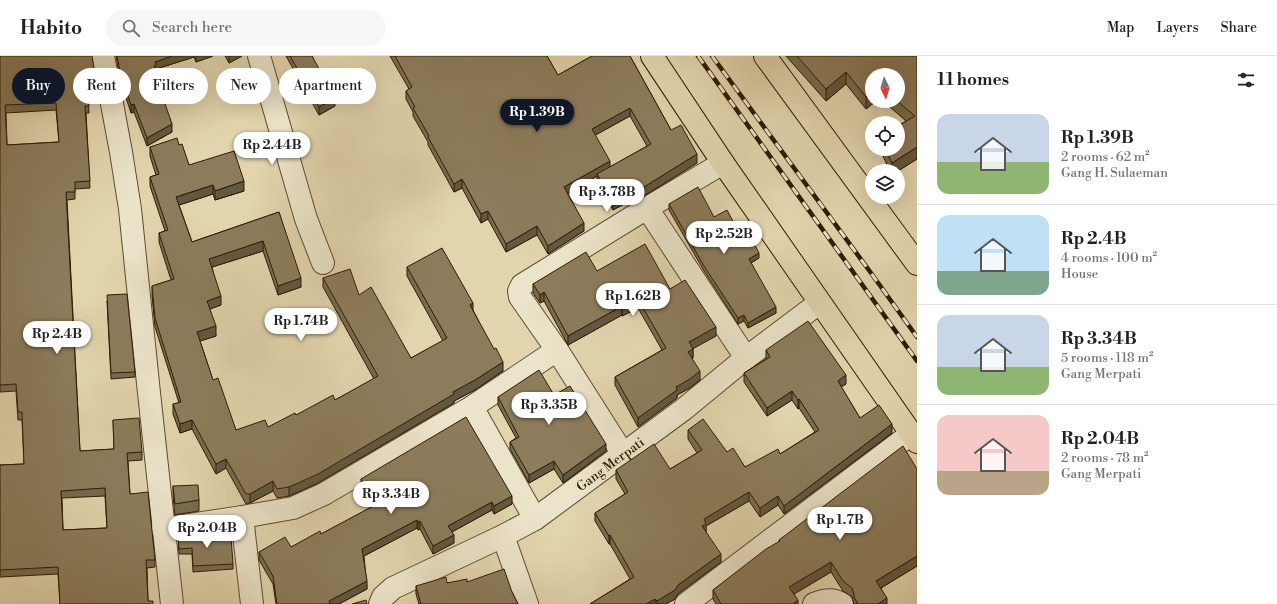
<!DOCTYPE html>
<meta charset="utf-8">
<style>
:root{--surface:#fff;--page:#f6f6f6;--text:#202124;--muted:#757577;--line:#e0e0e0;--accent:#111827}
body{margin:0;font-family:"Libre Bodoni",serif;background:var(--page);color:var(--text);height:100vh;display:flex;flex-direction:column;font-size:15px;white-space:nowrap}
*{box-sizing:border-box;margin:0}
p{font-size:13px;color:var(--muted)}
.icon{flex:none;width:22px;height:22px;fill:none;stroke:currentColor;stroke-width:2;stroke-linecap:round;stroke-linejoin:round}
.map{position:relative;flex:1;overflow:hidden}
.panel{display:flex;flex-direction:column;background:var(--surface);width:360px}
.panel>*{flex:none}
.guide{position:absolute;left:12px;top:12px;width:380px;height:36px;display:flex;gap:8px}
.needle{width:26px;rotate:175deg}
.buttons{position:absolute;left:865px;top:12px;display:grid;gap:8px}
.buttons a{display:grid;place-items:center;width:40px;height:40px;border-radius:50%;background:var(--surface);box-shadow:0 4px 16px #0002;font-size:20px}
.price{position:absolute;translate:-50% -34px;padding:0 9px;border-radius:14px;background:#fff;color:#222;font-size:13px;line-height:26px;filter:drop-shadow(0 1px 2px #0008)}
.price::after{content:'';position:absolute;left:50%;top:24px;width:12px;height:9px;margin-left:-6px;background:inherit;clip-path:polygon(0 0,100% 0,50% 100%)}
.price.selected{background:var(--accent);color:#fff}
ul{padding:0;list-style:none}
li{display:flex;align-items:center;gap:12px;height:100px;padding:0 20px}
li+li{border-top:1px solid var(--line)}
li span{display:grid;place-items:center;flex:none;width:112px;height:80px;border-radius:12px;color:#555}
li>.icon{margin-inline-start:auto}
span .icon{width:48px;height:48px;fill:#fffc;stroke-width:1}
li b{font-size:17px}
h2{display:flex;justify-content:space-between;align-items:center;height:48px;padding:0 20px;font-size:17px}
.tag{padding:0 14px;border-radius:18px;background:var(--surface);box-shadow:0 4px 16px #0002;font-size:14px;line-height:36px}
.tag.selected{background:var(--accent);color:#fff}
header{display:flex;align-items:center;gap:24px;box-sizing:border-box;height:56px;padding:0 20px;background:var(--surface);border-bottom:1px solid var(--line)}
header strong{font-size:19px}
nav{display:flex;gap:22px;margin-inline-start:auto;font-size:14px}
.search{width:280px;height:36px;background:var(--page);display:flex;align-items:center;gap:10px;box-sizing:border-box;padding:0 14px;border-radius:22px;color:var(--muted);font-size:15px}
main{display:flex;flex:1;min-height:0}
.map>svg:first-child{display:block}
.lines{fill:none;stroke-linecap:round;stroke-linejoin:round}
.minor-casing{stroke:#5b4a2e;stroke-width:24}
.major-casing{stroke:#2e1b03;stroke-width:24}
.minor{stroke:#ece4ca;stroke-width:22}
.major{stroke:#e2d5ae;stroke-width:22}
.rail-casing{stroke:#2e1b03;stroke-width:4.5}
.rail{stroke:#ece4ca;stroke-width:3;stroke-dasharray:9;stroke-linecap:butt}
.wall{fill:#786b4f;stroke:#2e1b03;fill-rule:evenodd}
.shaded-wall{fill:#625740;stroke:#2e1b03}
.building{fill:#8c7c5c;stroke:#2e1b03;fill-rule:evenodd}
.labels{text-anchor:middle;stroke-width:3;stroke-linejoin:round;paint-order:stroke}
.street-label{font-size:13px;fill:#2e1b03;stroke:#ece4ca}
</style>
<header>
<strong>Habito</strong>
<div class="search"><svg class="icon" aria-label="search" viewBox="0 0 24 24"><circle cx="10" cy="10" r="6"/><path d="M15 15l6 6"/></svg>Search here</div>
<nav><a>Map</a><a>Layers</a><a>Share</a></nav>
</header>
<main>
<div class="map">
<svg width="917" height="548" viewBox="0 0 917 548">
<rect width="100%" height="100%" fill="#e2d5ae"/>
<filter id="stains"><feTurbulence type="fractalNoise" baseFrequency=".005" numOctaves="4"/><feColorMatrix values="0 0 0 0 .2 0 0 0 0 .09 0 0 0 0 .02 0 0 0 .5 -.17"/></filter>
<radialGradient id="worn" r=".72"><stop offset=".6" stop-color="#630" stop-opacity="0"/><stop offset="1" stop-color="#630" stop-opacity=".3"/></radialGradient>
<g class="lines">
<defs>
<g id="minor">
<path d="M103,0L121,96L130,153L149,337L172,548"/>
<path d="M259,0L306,163L323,207"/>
<path d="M647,152L746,302"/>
<path d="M472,351L535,463"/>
<path d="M623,398L557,294L520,241L519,235L522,229L647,152L723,107"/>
<path d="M242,461L252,548"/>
<path d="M163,473L242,461L293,452L324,438L472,351L557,294"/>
<path d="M503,480L527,548"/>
<path id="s1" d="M380,548L383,541L393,532L503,480L535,463L684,353L746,302L819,247"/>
<path d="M686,548L911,378"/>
<path d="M814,548C824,544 833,542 842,548"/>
</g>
<path id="major" d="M652,0L723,107L917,386
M765,0L917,208"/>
</defs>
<use href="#minor" class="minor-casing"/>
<use href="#major" class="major-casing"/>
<use href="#minor" class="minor"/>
<use href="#major" class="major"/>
<defs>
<path id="rail" d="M698,0L917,305
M712,0L871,217L917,281"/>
</defs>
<use href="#rail" class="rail-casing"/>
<use href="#rail" class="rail"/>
</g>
<path class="wall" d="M0,0L95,17V24H87L89,57H86L90,132L75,133V143L67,144L80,395L114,393L113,364L142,396V404L128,405L130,438L155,504V511L147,512L148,545L153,548H60L58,518L0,521V409L24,408L22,364H18L16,335L0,336ZM56,54L59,86L7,89L6,57ZM105,440L107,472L63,474L62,442Z
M116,0H213L196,6L194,1L156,13V16L172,76L147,90L134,56L131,57L120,23Z
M225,0H242L229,7Z
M286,0H312L335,50L319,59Z
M390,0H547L558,19L592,0H630L671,74L697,107L644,140L642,138L613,154L597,126V120L567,138L584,175L548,198L537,179L506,196L488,163L481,167L462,132L454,136L428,89V86L413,60V56L406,43V35L409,33ZM630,60L647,90L610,111L595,79Z
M786,0H917V103L898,115H890L882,98V93H898V70L906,65L883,45H898L872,19V45H876L866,53L846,28L826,45Z
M179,89L189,109L244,135L215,144L213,138L179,149L192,186L279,156L301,231L278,239L263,195L212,211L221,249L210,253L216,280L200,285L213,324L236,374L268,371L296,359L335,344L374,323L323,231V222L359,239L411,302L443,285L407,220V211L473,254L503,315L475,334L454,345V347L318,427L289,440L277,442L273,435L250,447L246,448L226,412L216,418L192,373L180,377L173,358V348L179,347L155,271L152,240V230L171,224L159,186V177L165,175L150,130V121L156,119L150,100V91Z
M669,148L714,161L736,171L759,202L751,207L776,257L748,272L744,265L738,268L704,215L669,154Z
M597,215L670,233L716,280L693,292V302H692L700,324L690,332L677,339V342L638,371L615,329V321L662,294L638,252L622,260V259L568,289L544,245L540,247L533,237V228Z
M107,245L135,316V321L111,323Z
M766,294L846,328L841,331L860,362L892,377L784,458L778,449L760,461L749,445L706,470V476L721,506L678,538L675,543L666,548H590L630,523L610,488H609L595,465V457L625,438L616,423V414L670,413L697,397L688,383V374L727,396L745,411L780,398L815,376L799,352L798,353L792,344L767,360L744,326V317L766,303Z
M554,339L606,395L563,427L554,413L529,427L510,393V386L516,382L498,349V341Z
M917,413V510L881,532L887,548H854L852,541L843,535L831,516L794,538L798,548H716L713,543V534L779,486V484Z
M361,423L512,448L494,458L492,454L452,476L454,487L433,498L420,473L418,474L417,472L364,500L367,533L339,548H276L273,528L259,504V496L291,491L321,478L372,451L361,431Z
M173,430L199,444V455L175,459L173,441Z
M178,478L204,483L233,508V513L193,516L192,498H179Z
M467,526L512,536L518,548H419L416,538V530L447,527Z"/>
<path class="shaded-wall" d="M172,0H194V1L156,13V18L154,10L155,6Z
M196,0H213L196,6Z
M229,0H242L229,7Z
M846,16V28L826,45V33Z
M872,36V45H876L866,53V41Z
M335,42V50L319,59V51Z
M134,48V56L131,57V49Z
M630,52V60L592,81V73Z
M172,68V76L147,90V82Z
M917,91V103L898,115H892V107Z
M697,98V107L644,140V131Z
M610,105V113L597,118V120L564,140V131Z
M462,123V132L454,136V128Z
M244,125V135L215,144V135Z
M213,129V138L176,150V141Z
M642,130V138L613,154V146Z
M488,155V163L481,167V158Z
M584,167V175L548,198V190Z
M537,170V179L506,196V188Z
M263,185V195L209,212V203Z
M759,197V202L749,208V203Z
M301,222V231L278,239V230Z
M544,236V245L540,247V239Z
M221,240V249L207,254V245Z
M638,243V252L622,260V251Z
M473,247V256L470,249Z
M622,250V259L568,289V280Z
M776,251V257L748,272V267Z
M744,259V265L738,268V262Z
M216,270V280L197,286V276Z
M716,271V280L689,295V286Z
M693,293V302L688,304V296Z
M503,306V315L475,334L454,345V347L318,427L289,440V431L453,336Z
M700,315V324L690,332L677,339V342L638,371V362L676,331Z
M846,319V328L838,333V325Z
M792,335V344L767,360V352Z
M799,343V352L798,353V344Z
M192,364V373L180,377V368Z
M892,368V377L784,458V450Z
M606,388V395L563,427V419Z
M226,403V412L216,418V408Z
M554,405V413L529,427V419Z
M273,425V435L250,447V438Z
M749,436V445L706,470V476L702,470L704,463Z
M512,440V448L494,458V450Z
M778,440V449L760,461V452Z
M492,446V454L448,478V470Z
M417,464V472L362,501V493Z
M420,465V473L418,474V466Z
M454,479V487L433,498V490Z
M610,479V488H609V480Z
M721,498V506L678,538L675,543L666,548H657V545L678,529Z
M917,500V510L876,535V525Z
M831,506V516L789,541V531Z
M367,525V533L339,548H329V545Z
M887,542V548H878Z
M655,543V548H646Z
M798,544V548H793Z"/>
<path class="building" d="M0,0H92L95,17H86L89,50H85L90,125L75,126V136H66L80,395L114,393L113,364L139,362L142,396L127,397L130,438L148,436L155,504H146L148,545H153V548H60L58,511L0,514V409L24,408L22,356H18L16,328L0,329ZM56,47L59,86L7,89L5,49ZM105,432L107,472L63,474L61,435Z
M117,0H172L155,6L156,9L154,10L163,38L162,39L172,68L147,82L134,48L131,49L120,15Z
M290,0H312L335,42L319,51Z
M395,0H547L558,19L592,0H630L671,74L681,69L697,98L644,131L642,130L613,146L597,118L651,88L630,52L592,73L610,105L564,131L584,167L548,190L537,170L506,188L488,155L481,158L462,123L454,128L428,81L429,80L413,52L415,51L406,35L412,31Z
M797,0H917V91L892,107L885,93H898V78L901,77L898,72V70L915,60L897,45H898V19H872V36L866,41L846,16L826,33Z
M177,82L179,89L182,88L189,109L234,95L244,125L215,135L213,129L176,141L192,186L279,156L301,222L278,230L263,185L209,203L221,240L207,245L216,270L197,276L213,324L218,322L236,374L265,364L268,371L295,357L296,359L333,339L335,344L378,320L323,222L350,213L359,239L371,231L411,302L447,282L407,211L442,192L473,247L470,249L494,293L496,292L503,306L475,324L453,336L454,338L318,418L289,431L277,433L273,425L250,438H246L226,403L216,408L192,364L180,368L173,348L181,346L155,262L152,230L174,223L159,177L168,174L150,121L159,118L150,91Z
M698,131L714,161L727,154L736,171L743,167L759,197L749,203L776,251L748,267L744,259L738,262L704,210L669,148Z
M645,188L670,233L685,224L716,271L689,286L693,293L688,296L700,315L690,323L676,331L677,334L638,362L615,321L666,292L638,243L622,251V250L568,280L544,236L540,239L533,228L586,196L597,215Z
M127,238L135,316L111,317L107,239Z
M808,265L846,319L838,325L860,362L879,349L892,368L784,450L778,440L760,452L749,436L704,463L706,468L702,470L721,498L678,529L675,534L657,545L655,543L646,548H590L634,521L610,479L609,480L595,457L628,436L616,414L654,388L670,413L702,394L688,374L703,363L727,396L733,392L745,411L778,393L780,398L819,374L799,343L798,344L792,335L767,352L744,317L770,301L766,294Z
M539,314L554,339L570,330L606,388L563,419L554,405L529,419L510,386L519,381L498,341Z
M466,361L512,440L494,450L492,446L448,470L454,479L433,490L420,465L418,466L417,464L362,493L367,525L329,545L330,548H277L273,520L259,496L285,481L291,491L320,475L321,478L375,449L361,423Z
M903,390L917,413V500L876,525L887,542L878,548H858L854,541V538L852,532L843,525L831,506L789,531L798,544L793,548H721L713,534L766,493L780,485L779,484Z
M198,429L199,444L175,448L173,430Z
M203,474L204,483L231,481L233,508L193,510L192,492L179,493L178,478Z
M504,513L512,536L518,548H421L416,530L446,521L447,527L467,523V526Z
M366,544L367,548H352Z"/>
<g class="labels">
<g class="street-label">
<text dy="5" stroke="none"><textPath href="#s1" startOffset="272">Gang Merpati</textPath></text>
</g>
</g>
<rect width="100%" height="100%" filter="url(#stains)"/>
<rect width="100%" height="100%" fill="url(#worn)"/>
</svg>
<div class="buttons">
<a><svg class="needle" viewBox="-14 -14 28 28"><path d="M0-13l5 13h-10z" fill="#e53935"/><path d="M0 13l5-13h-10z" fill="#757577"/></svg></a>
<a><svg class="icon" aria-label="locate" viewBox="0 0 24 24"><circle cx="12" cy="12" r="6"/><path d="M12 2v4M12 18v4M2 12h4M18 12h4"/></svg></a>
<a><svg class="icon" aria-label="layers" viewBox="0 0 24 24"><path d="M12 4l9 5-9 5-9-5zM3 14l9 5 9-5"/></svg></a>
</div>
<b class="price selected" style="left:537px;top:77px">Rp 1.39B</b>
<b class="price" style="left:272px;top:110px">Rp 2.44B</b>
<b class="price" style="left:607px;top:157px">Rp 3.78B</b>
<b class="price" style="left:724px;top:199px">Rp 2.52B</b>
<b class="price" style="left:633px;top:261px">Rp 1.62B</b>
<b class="price" style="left:301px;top:286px">Rp 1.74B</b>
<b class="price" style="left:57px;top:299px">Rp 2.4B</b>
<b class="price" style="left:549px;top:370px">Rp 3.35B</b>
<b class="price" style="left:391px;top:459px">Rp 3.34B</b>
<b class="price" style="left:840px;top:485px">Rp 1.7B</b>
<b class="price" style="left:207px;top:493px">Rp 2.04B</b>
<div class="guide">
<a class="tag selected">Buy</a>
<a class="tag">Rent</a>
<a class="tag">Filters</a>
<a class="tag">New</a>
<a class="tag">Apartment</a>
</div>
</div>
<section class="panel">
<h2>11 homes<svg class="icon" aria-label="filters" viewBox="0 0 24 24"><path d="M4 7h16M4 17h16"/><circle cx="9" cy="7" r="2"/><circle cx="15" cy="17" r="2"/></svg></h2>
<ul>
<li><span style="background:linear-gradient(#c9d6e8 60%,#8fb573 0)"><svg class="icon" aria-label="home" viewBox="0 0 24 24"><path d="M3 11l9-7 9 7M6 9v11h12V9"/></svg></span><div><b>Rp 1.39B</b><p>2 rooms · 62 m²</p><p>Gang H. Sulaeman</p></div></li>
<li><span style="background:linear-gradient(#bfe0f5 70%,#7fa58c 0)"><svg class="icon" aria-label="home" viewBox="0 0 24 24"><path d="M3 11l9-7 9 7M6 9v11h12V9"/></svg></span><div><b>Rp 2.4B</b><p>4 rooms · 100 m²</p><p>House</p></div></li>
<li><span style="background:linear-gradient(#c9d6e8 65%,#8fb573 0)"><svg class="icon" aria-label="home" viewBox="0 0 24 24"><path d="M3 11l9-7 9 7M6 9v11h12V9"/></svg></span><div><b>Rp 3.34B</b><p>5 rooms · 118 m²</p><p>Gang Merpati</p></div></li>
<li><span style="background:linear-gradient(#f6c9c9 70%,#b9a48a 0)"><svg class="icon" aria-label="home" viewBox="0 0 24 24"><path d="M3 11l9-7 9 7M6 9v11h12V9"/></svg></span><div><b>Rp 2.04B</b><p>2 rooms · 78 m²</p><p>Gang Merpati</p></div></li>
</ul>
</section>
</main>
